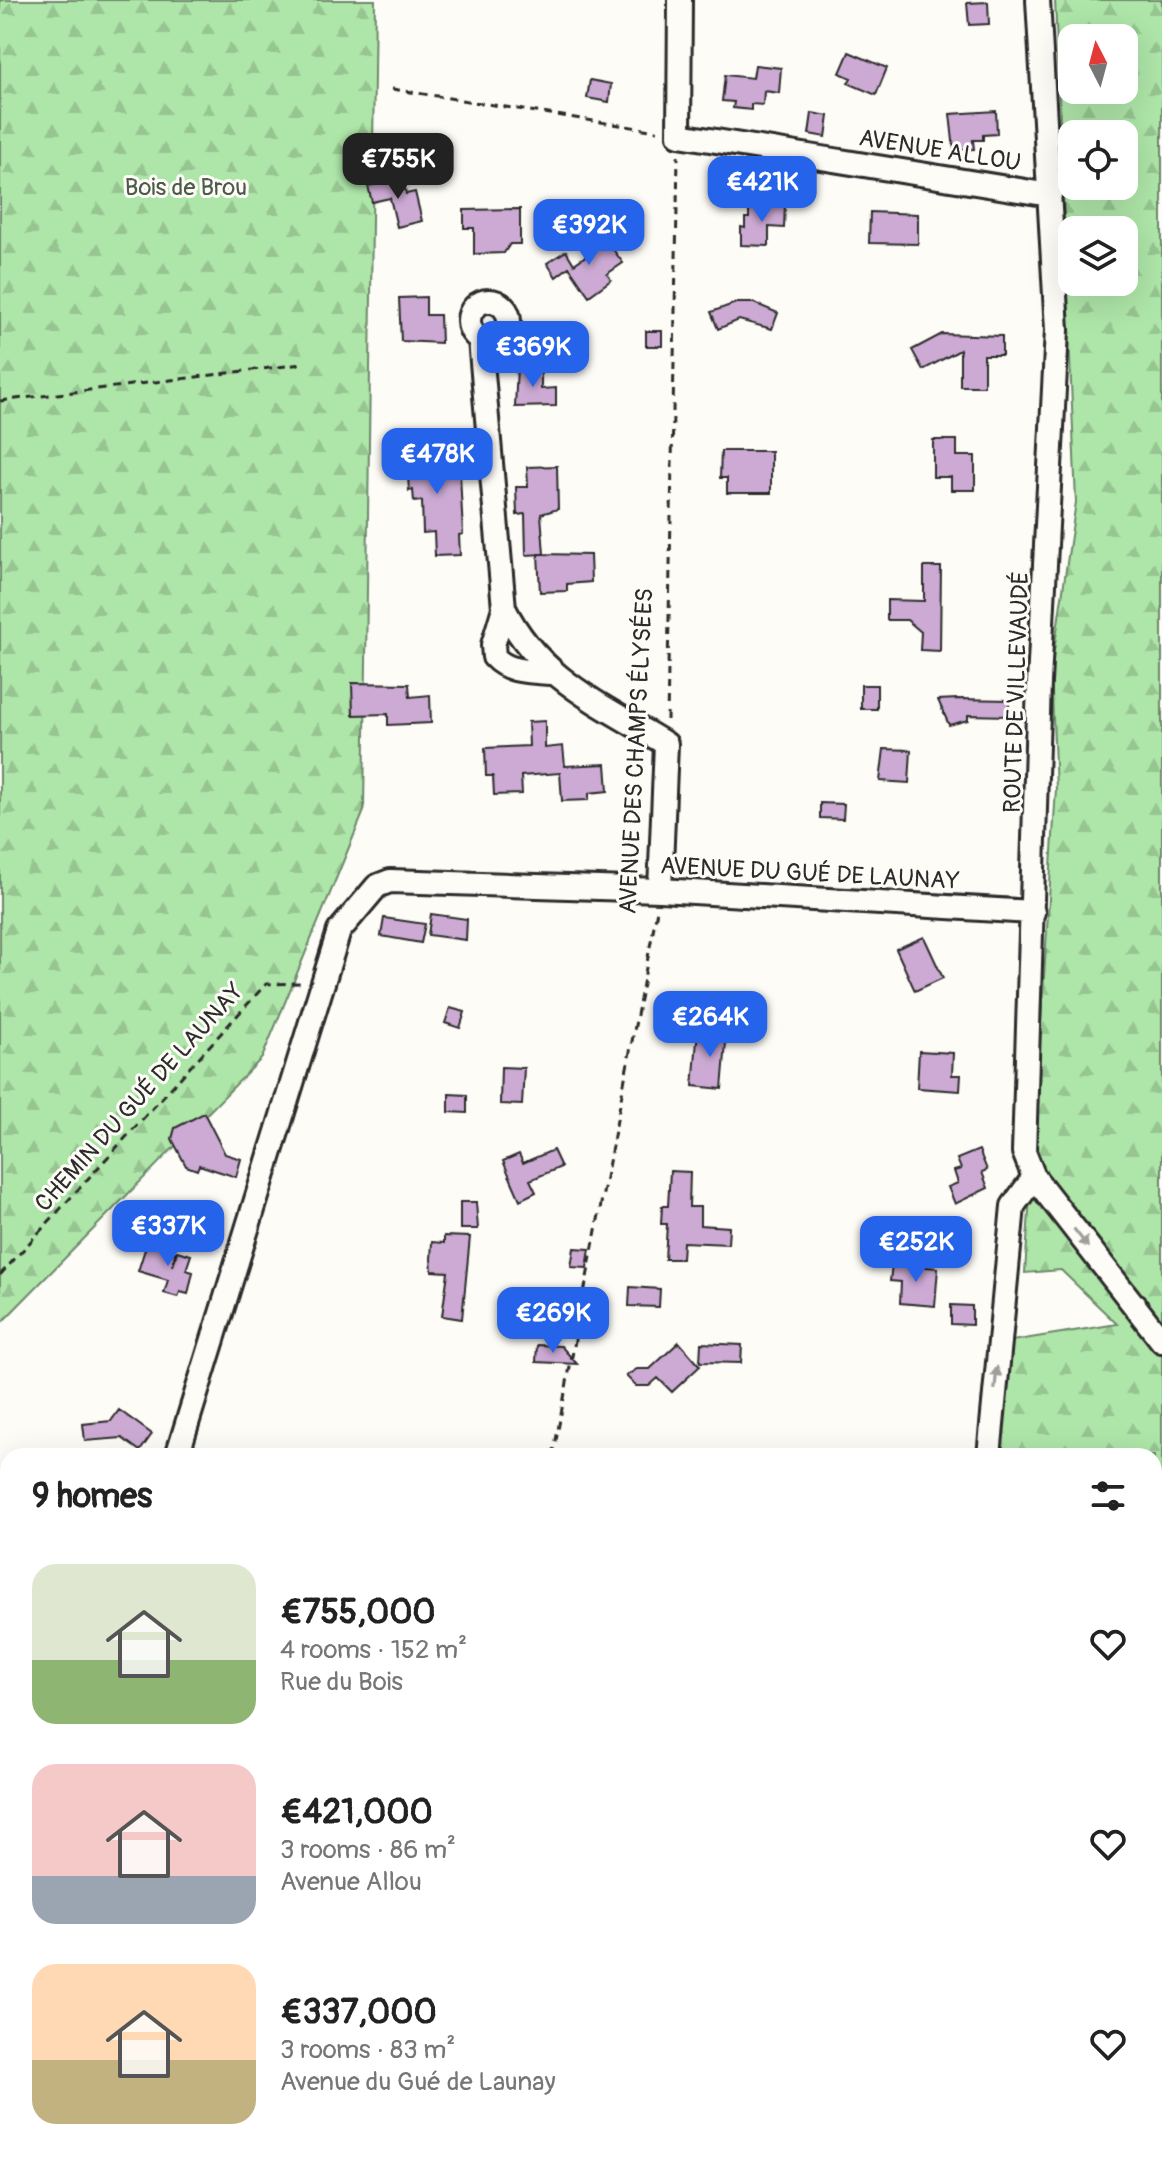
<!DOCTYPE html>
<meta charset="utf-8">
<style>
:root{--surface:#fff;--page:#f6f6f6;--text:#222;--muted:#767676;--accent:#2563eb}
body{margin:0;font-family:Pangolin,sans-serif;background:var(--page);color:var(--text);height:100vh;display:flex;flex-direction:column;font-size:30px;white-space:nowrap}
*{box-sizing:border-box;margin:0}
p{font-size:26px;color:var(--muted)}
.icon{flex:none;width:44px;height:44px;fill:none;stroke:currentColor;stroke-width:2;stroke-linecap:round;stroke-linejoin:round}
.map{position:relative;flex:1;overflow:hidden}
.side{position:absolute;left:0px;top:1448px;width:1162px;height:714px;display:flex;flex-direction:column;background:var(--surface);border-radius:24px 24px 0 0;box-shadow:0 8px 32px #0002}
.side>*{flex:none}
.needle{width:52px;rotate:354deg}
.controls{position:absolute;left:1058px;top:24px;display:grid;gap:16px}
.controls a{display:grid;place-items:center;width:80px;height:80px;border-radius:16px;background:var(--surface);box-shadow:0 8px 32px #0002;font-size:40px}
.price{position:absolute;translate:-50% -68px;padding:0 18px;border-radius:16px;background:var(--accent);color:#fff;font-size:26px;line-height:52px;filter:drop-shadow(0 2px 4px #0008)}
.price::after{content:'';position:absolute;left:50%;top:48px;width:24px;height:18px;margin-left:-12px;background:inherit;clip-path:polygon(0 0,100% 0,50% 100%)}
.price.on{background:#222;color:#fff}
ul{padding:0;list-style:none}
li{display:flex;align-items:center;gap:24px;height:200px;padding:0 32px}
li span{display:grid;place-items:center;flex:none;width:224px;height:160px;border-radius:24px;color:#555}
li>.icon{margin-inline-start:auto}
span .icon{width:96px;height:96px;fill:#fffc;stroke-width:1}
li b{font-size:34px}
h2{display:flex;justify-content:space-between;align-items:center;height:96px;padding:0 32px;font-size:34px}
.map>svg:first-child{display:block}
.forest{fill:url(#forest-firs);stroke:#6c886a;stroke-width:2;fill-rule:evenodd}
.building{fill:#ccaad4;stroke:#2b2b2b;stroke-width:2}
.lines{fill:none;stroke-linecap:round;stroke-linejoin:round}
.street-casing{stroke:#2b2b2b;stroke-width:28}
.path{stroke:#2b2b2b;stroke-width:3;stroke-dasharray:8 6;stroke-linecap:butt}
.street{stroke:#fdfcf7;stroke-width:22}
.oneway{fill:#9e9e9b}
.labels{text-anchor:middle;stroke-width:6;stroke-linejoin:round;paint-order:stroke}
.street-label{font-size:24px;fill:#2b2b2b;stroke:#fdfcf7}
.park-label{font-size:24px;fill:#4c5a4a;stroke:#fdfcf7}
</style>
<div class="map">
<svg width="1162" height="2161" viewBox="0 0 1162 2161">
<defs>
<pattern id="forest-firs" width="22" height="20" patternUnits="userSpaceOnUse" patternTransform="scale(2)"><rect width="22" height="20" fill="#aee5a8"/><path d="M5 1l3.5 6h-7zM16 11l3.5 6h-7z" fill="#96c591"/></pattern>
</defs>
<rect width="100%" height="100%" fill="#fdfcf7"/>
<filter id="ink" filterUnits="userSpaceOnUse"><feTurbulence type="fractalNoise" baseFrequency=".0125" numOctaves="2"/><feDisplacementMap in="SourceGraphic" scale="16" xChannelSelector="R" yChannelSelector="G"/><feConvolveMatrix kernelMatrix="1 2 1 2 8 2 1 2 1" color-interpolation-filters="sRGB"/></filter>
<g filter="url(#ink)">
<path class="forest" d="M0,0H375L364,811L262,1058L0,1324Z
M1055,0H1162V1654L1154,1653V1456H998L1005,1342L1117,1324L1061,1270L1025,1273L1056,789L1051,671L1076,502ZM1072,38H1124V90H1072ZM1072,134H1124V186H1072ZM1072,230H1124V282H1072Z"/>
<path class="building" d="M988,2L989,24L969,25L967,3Z
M849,52L887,68L876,95L848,83L851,78L840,73Z
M755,65L781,68L779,93L764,91L763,105L751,104V110L733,108L734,102L722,101L725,75L753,78Z
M590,80L611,84L609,102L587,98Z
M996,111L997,134L983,135V140H973L974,149L954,150L950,114Z
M812,113L829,116L826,137L809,134Z
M403,178L406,194L415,192L422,221L397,227L390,198L372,202L368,186Z
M749,204H785L784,228L769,227V246L741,245V227L745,228V218H749Z
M520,209V244H510L504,253L474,254V228H464V210Z
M870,212L918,214V244L869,243Z
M607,241L623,263L607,274L611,280L589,296L569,267L556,277L547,263L566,251L574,264Z
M426,297V315H440L441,343L401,341L399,298Z
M736,303H754L778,313L772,329L739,320L718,329L711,312Z
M646,331H662V346H646Z
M942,334L1002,336V355H984V386H960V350L923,370L912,350Z
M541,366V389L556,388V406L515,407L517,367Z
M440,438L442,465L449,464L450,474L460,473L463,534L459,535L460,555L435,556L434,532L423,533L422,501L414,502L413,490L409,491L407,463L414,462L413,440Z
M933,440H957V456H975V490H951V477H933Z
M721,451H771V493H727V478H720Z
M557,466L558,509L541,514L544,554L590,555L591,582L567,584V591L540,592L538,554H543L526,555L525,514L517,515L516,487H528L527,467Z
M924,567H941L940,651L920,650L921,632L907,620H887V600L924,601Z
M352,683L409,684L410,697L430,695L431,723L388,725V714L353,715Z
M861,685H877V709H861Z
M958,699L1009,700V716L968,715V720L949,725L938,700Z
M545,721V748L563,746L565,766L606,764L608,791L589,793V800L562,801L560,773L521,776L522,794L494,795L493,776H486L485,748L529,746L528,722Z
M884,749L911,750L909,783L880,781Z
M820,803L844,804L843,819L820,818Z
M431,914L467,919L466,940L428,935Z
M384,918L425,924L421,943L381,936Z
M924,937L943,978L915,991L896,949Z
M450,1008L465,1012L460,1028L445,1023Z
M698,1029L727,1031L722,1089L693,1086Z
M919,1051L953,1053L952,1075H961L960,1091L917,1088Z
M501,1067L524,1068L522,1105L500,1104Z
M449,1094L467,1095V1113L449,1112Z
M204,1113L225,1154L241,1159L236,1177L199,1165L197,1170L186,1166L172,1139L175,1128Z
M553,1150L561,1167L530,1180L536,1192L520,1200L503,1161L519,1154L523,1163Z
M979,1150L987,1170L982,1172L988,1188L955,1204L948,1187L958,1183L954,1171L961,1169L957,1159Z
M670,1171L690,1172L689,1207H700V1225L729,1227L728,1244L683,1242L682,1259H665L667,1224H661L662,1206H668Z
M460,1202H476L478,1229H460Z
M444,1236L470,1237L462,1319L442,1316L448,1272L432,1271L431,1259L432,1242L444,1243Z
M147,1243L175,1252L173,1266L177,1251L191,1255L186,1270L193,1272L188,1294L180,1292L178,1297L164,1293L168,1280L138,1271Z
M574,1248L590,1249L587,1268L571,1267Z
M892,1264L938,1268L935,1306L900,1303L901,1282L890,1281Z
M630,1287L660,1289L659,1307L629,1306Z
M951,1305L972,1306V1325L951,1324Z
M679,1342L700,1366L672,1392L658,1378L649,1386H636L626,1376L637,1369H650Z
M701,1343L742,1345L741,1363L700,1362Z
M537,1345L561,1346L577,1364L536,1362Z
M119,1410L152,1434L140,1451L122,1438L85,1441L83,1424L111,1421Z"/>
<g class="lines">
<defs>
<path id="street" d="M680,0L679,135L1050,195
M1038,0L1057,330L1039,682L1024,1152L1034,1177L1162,1341
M469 321a20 20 0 1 1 40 0a20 20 0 1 1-40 0Z
M480,340L504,608C539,679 601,704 666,744L660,890
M504,608L493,645L494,657C509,673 530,671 551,673
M177,1456L339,931L377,886L390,881L660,890L1033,912
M989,1456L1013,1206L1034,1177
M0,1571H8
M1154,1667H1162
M218,2154V2161
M979,2161V2154"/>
</defs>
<use href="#street" class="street-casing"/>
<path class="path" d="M392,89L657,131
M0,401L302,364
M667,720L678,156
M0,1275L266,984L303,983
M553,1456L657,910
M423,2161L424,2154"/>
<use href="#street" class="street"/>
</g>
<defs><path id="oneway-solid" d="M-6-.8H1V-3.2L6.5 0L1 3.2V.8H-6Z" transform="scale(2)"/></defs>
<g class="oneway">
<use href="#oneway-solid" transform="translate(1081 1238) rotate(52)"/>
<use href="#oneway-solid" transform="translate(996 1378) rotate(-84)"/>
</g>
</g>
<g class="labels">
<g class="street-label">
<text transform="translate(940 150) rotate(9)" y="8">AVENUE ALLOU</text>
<text transform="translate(1016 692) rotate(-88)" y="8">ROUTE DE VILLEVAUDÉ</text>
<text transform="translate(636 751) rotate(-87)" y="8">AVENUE DES CHAMPS ÉLYSÉES</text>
<text transform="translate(810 873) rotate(3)" y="8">AVENUE DU GUÉ DE LAUNAY</text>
<text transform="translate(139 1097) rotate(-48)" y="8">CHEMIN DU GUÉ DE LAUNAY</text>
</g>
<g class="park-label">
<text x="186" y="195">Bois de Brou</text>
</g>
</g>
</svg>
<div class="controls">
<a><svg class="needle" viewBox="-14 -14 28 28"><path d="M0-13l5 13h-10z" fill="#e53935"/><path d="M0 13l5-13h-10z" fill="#767676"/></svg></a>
<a><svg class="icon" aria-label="locate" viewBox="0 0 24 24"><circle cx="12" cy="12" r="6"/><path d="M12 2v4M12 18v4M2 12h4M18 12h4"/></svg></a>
<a><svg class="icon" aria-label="layers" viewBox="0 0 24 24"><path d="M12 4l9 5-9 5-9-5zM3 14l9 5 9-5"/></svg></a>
</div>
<b class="price on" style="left:398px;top:201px">€755K</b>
<b class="price" style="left:762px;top:224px">€421K</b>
<b class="price" style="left:589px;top:267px">€392K</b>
<b class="price" style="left:533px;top:389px">€369K</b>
<b class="price" style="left:437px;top:496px">€478K</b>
<b class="price" style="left:710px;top:1059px">€264K</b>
<b class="price" style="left:168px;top:1268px">€337K</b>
<b class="price" style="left:916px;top:1284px">€252K</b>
<b class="price" style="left:553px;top:1355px">€269K</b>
<section class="side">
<h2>9 homes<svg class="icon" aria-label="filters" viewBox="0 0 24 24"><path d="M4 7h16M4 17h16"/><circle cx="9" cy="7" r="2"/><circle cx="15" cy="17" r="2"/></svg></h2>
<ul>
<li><span style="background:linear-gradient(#dfe7d0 60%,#8fb573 0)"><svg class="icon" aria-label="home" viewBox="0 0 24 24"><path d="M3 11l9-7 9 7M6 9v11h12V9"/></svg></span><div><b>€755,000</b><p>4 rooms · 152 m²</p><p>Rue du Bois</p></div><svg class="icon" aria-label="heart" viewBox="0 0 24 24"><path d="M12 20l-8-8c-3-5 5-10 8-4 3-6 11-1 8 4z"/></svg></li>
<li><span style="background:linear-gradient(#f6c9c9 70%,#9aa5b1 0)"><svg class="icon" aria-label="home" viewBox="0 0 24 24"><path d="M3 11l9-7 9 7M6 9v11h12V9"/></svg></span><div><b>€421,000</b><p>3 rooms · 86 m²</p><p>Avenue Allou</p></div><svg class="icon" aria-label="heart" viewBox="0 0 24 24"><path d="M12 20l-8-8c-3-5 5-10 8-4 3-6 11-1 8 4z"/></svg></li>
<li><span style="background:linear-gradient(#ffd9b3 60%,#c2b280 0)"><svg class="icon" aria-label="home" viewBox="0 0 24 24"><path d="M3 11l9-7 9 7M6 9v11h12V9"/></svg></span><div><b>€337,000</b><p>3 rooms · 83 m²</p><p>Avenue du Gué de Launay</p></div><svg class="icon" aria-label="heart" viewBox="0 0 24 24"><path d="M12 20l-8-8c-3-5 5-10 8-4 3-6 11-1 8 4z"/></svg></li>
</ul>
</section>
</div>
